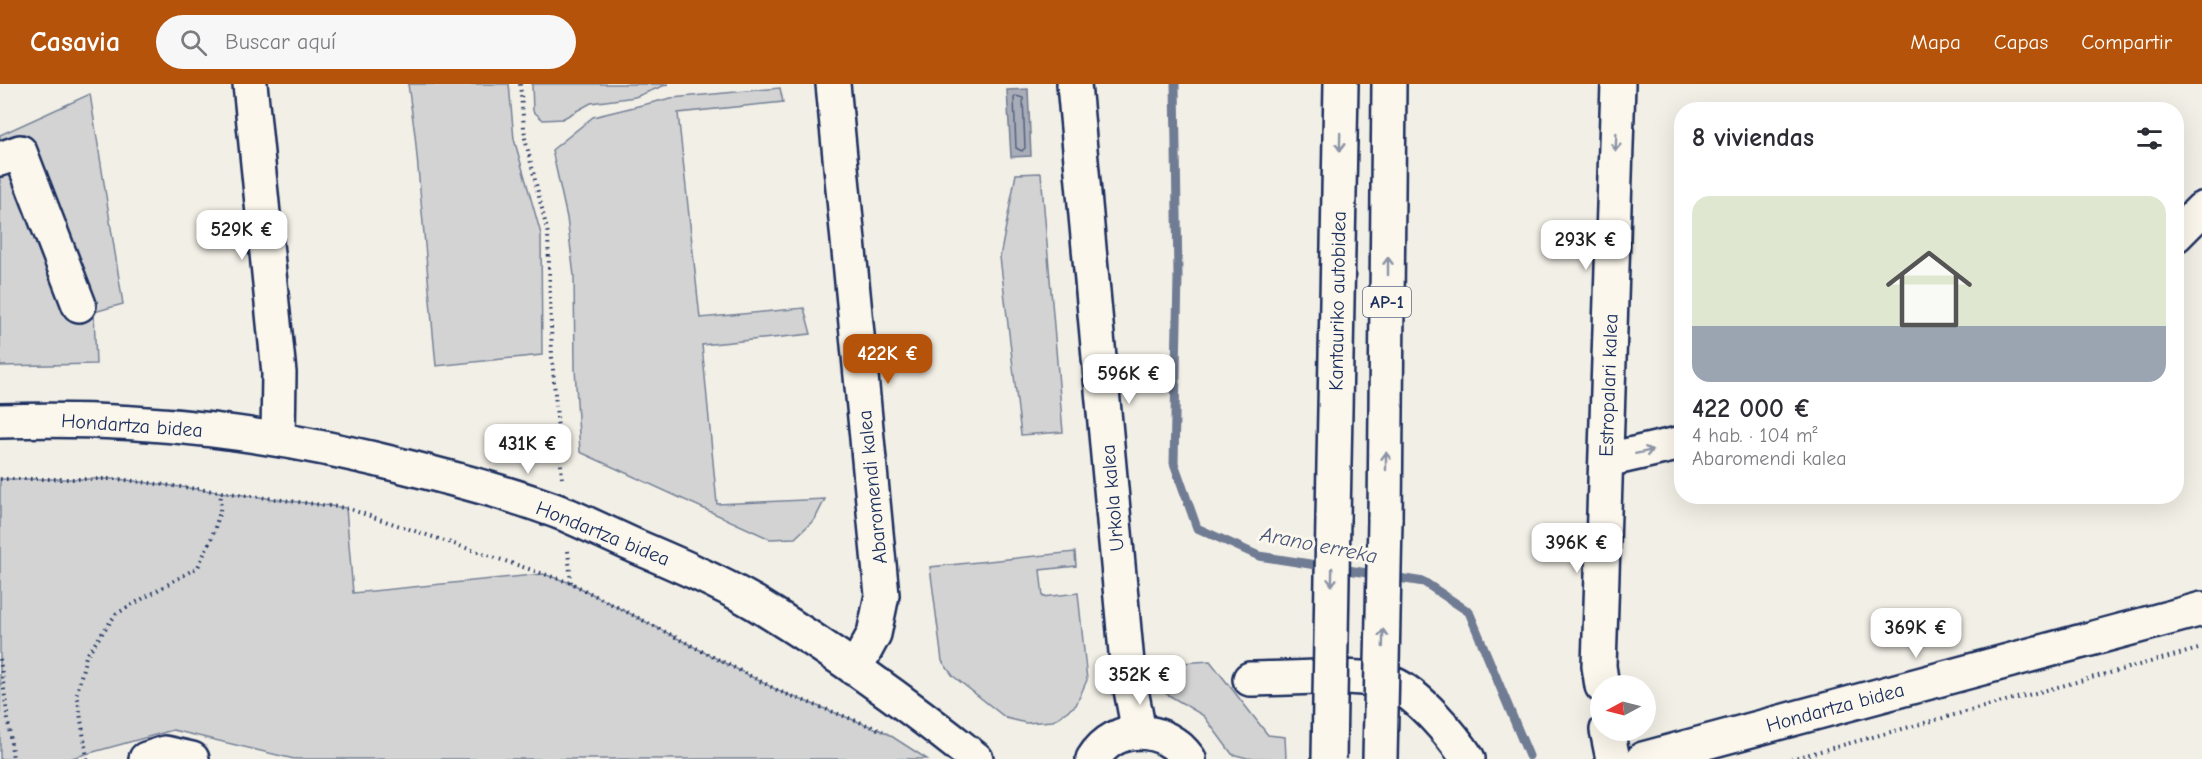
<!DOCTYPE html>
<html lang="es">
<meta charset="utf-8">
<style>
:root{--surface:#fff;--page:#f7f7f7;--text:#2b2b33;--muted:#7c7c81;--line:#e1e1e2;--accent:#b45309}
body{margin:0;font-family:"Comic Neue",sans-serif;background:var(--page);color:var(--text);height:100vh;display:flex;flex-direction:column;font-size:22px;white-space:nowrap}
*{box-sizing:border-box;margin:0}
p{font-size:20px;color:var(--muted)}
.icon{flex:none;width:33px;height:33px;fill:none;stroke:currentColor;stroke-width:2;stroke-linecap:round;stroke-linejoin:round}
.map{position:relative;flex:1;overflow:hidden}
.details{position:absolute;left:1674px;top:18px;width:510px;height:402px;display:flex;flex-direction:column;background:var(--surface);border-radius:24px;box-shadow:0 6px 24px #0002}
.details>*{flex:none}
.needle{width:39px;rotate:263deg}
.controls{position:absolute;left:1590px;top:591px;display:grid;gap:12px}
.controls a{display:grid;place-items:center;width:66px;height:66px;border-radius:50%;background:var(--surface);box-shadow:0 6px 24px #0002;font-size:30px}
.price{position:absolute;translate:-50% -51px;padding:0 14px;border-radius:12px;background:#fff;color:#222;font-size:20px;line-height:39px;filter:drop-shadow(0 2px 3px #0008)}
.price::after{content:'';position:absolute;left:50%;top:36px;width:18px;height:14px;margin-left:-9px;background:inherit;clip-path:polygon(0 0,100% 0,50% 100%)}
.price.on{background:var(--accent);color:#fff}
ul{padding:0;list-style:none}
li{display:grid;align-content:center;gap:12px;height:318px;padding:0 18px}
li+li{border-top:2px solid var(--line)}
li span{display:grid;place-items:center;height:186px;border-radius:18px;color:#555}
li>.icon{margin-inline-start:auto}
span .icon{width:108px;height:108px;fill:#fffc;stroke-width:1}
li b{font-size:26px}
h2{display:flex;justify-content:space-between;align-items:center;height:72px;padding:0 18px;font-size:26px}
header{display:flex;align-items:center;gap:36px;box-sizing:border-box;height:84px;padding:0 30px;background:var(--accent);color:#fff}
header strong{font-size:28px}
nav{display:flex;gap:33px;margin-inline-start:auto;font-size:21px}
.search{width:420px;height:54px;background:var(--page);display:flex;align-items:center;gap:15px;box-sizing:border-box;padding:0 21px;border-radius:33px;color:var(--muted);font-size:22px}
.map>svg:first-child{display:block}
.green{fill:#d2d3d2;stroke:#768198;stroke-width:1.5}
.water{fill:#a9adb7;stroke:#707b93;stroke-width:1.5}
.lines{fill:none;stroke-linecap:round;stroke-linejoin:round}
.shore{stroke:#546182;stroke-width:1.5}
.stream{stroke:#707b93;stroke-width:9}
.minor-casing{stroke:#1b2f5e;stroke-width:38}
.highway-casing{stroke:#1b2f5e;stroke-width:38}
.path{stroke:#1b2f5e;stroke-width:4;stroke-dasharray:1.5 4.5;stroke-linecap:butt}
.minor{stroke:#fbf7ec;stroke-width:33}
.highway{stroke:#fbf7ec;stroke-width:33}
.highway-bridge-casing{stroke:#1b2f5e;stroke-width:38;stroke-linecap:butt}
.highway-bridge{stroke:#fbf7ec;stroke-width:33}
.oneway{stroke:#8b93a5}
.labels{text-anchor:middle;stroke-width:6;stroke-linejoin:round;paint-order:stroke}
.shield{fill:#fbf7ec;stroke:#5e6b89;stroke-width:1.5}
.shield-label{font-size:18px;font-weight:bold;fill:#1b2f5e}
.street-label{font-size:20px;fill:#1b2f5e;stroke:#fbf7ec}
.water-label{font-size:21px;font-style:italic;fill:#465579;stroke:#fbf7ec}
</style>
<header>
<strong>Casavia</strong>
<div class="search"><svg class="icon" aria-label="search" viewBox="0 0 24 24"><circle cx="10" cy="10" r="6"/><path d="M15 15l6 6"/></svg>Buscar aquí</div>
<nav><a>Mapa</a><a>Capas</a><a>Compartir</a></nav>
</header>
<div class="map">
<svg width="2202" height="675" viewBox="0 0 2202 675">
<rect width="100%" height="100%" fill="#f2efe6"/>
<filter id="ink" filterUnits="userSpaceOnUse"><feTurbulence type="fractalNoise" baseFrequency=".0167" numOctaves="2"/><feDisplacementMap in="SourceGraphic" scale="12" xChannelSelector="R" yChannelSelector="G"/><feConvolveMatrix kernelMatrix="1 2 1 2 8 2 1 2 1" color-interpolation-filters="sRGB"/></filter>
<g filter="url(#ink)">
<path class="green" d="M408,0H509L514,55L541,150L542,271L436,282L415,51Z
M532,0H668L635,13L591,19L562,35L543,36L533,27Z
M780,4L783,18L678,29L700,234L804,224L811,250L702,261L717,420L825,415L815,435L795,454L770,455L580,368L575,284L574,192L567,134L552,66L593,33L671,14Z
M90,10L123,220L94,228L96,280L0,282V51Z
M1041,89L1063,348L1021,351L1000,173L1016,90Z
M0,395H118L346,424L353,509L543,490L571,499L781,608L885,648L927,675H294L173,646L68,675H0Z
M1075,468L1076,482L1040,486L1043,513L1078,509L1087,596L1076,621L1053,637L1026,639L1006,634L953,592L942,577L930,483Z
M1210,577L1268,651L1285,653L1286,675L1247,674L1232,670L1204,632L1165,609L1154,581Z"/>
<path class="water" d="M1028,5L1031,72L1011,73L1007,6Z"/>
<g class="lines">
<path class="shore" d="M1016,12L1023,14L1025,64L1022,67L1016,64L1014,14Z"/>
<path class="stream" d="M1175,0L1178,193L1174,379L1197,444L1259,472L1424,498L1469,528L1529,672"/>
<defs>
<path id="minor" d="M250,0L279,289L278,354
M833,0L882,511L874,550L855,585
M1074,0L1128,590L1139,648
M0,75L20,68L79,221
M2176,151L2202,125
M0,337C143,332 277,349 415,385C466,398 519,412 567,431C590,441 613,452 635,462C675,479 717,497 755,519C832,566 906,619 976,675
M1607,376L1682,359
M1250,595C1285,595 1363,588 1393,600C1419,611 1453,652 1468,675
M1602,602L1599,582L1618,0
M1607,646L1613,675
M146,675L165,669L192,675
M1093,675C1116,638 1165,641 1189,675
M1643,675L2202,525"/>
<path id="highway" d="M1333,434L1341,0
M1385,436L1389,0"/>
</defs>
<use href="#minor" class="minor-casing"/>
<use href="#highway" class="highway-casing"/>
<path class="path" d="M520,0L525,54L548,150L552,273L562,394
M0,395H118L346,424L571,499L781,608L883,647
M568,467L571,499
M0,575L13,675
M87,675L77,609L86,572L116,530L198,483L212,453L220,428L221,408
M1791,675L2202,564"/>
<use href="#minor" class="minor"/>
<use href="#highway" class="highway"/>
<defs>
<path id="highway-bridge" d="M1329,675L1333,434
M1380,675L1385,436"/>
</defs>
<use href="#highway-bridge" class="highway-bridge-casing"/>
<use href="#highway-bridge" class="highway-bridge"/>
</g>
<defs><path id="oneway-shaft" d="M-6 0H5M1.5-3L5.5 0L1.5 3" fill="none" stroke-width="1.6" stroke-linecap="round" stroke-linejoin="round" transform="scale(1.5)"/></defs>
<g class="oneway">
<use href="#oneway-shaft" transform="translate(1340 58) rotate(91)"/>
<use href="#oneway-shaft" transform="translate(1616 58) rotate(92)"/>
<use href="#oneway-shaft" transform="translate(1388 182) rotate(-90)"/>
<use href="#oneway-shaft" transform="translate(1644 368) rotate(-12)"/>
<use href="#oneway-shaft" transform="translate(1386 377) rotate(-90)"/>
<use href="#oneway-shaft" transform="translate(1332 493) rotate(91)"/>
<use href="#oneway-shaft" transform="translate(1383 554) rotate(-89)"/>
</g>
</g>
<g class="labels">
<rect class="shield" x="1363" y="203" width="48" height="30" rx="4.5"/>
<g class="shield-label">
<text x="1387" y="224">AP-1</text>
</g>
<g class="street-label">
<text transform="translate(1337 217) rotate(-89)" y="7">Kantauriko autobidea</text>
<text transform="translate(1608 301) rotate(-88)" y="7">Estropalari kalea</text>
<text transform="translate(132 341) rotate(4)" y="7">Hondartza bidea</text>
<text transform="translate(872 403) rotate(-96)" y="7">Abaromendi kalea</text>
<text transform="translate(1112 414) rotate(-95)" y="7">Urkola kalea</text>
<text transform="translate(603 449) rotate(22)" y="7">Hondartza bidea</text>
<text transform="translate(1835 623) rotate(-15)" y="7">Hondartza bidea</text>
</g>
<g class="water-label">
<text transform="translate(1319 461) rotate(11)" y="7">Arano erreka</text>
</g>
</g>
</svg>
<div class="controls">
<a><svg class="needle" viewBox="-14 -14 28 28"><path d="M0-13l5 13h-10z" fill="#e53935"/><path d="M0 13l5-13h-10z" fill="#7c7c81"/></svg></a>
</div>
<b class="price" style="left:242px;top:177px">529K €</b>
<b class="price" style="left:1586px;top:187px">293K €</b>
<b class="price on" style="left:888px;top:301px">422K €</b>
<b class="price" style="left:1129px;top:321px">596K €</b>
<b class="price" style="left:528px;top:391px">431K €</b>
<b class="price" style="left:1577px;top:490px">396K €</b>
<b class="price" style="left:1916px;top:575px">369K €</b>
<b class="price" style="left:1140px;top:622px">352K €</b>
<section class="details">
<h2>8 viviendas<svg class="icon" aria-label="filters" viewBox="0 0 24 24"><path d="M4 7h16M4 17h16"/><circle cx="9" cy="7" r="2"/><circle cx="15" cy="17" r="2"/></svg></h2>
<ul>
<li><span style="background:linear-gradient(#dfe7d0 70%,#9aa5b1 0)"><svg class="icon" aria-label="home" viewBox="0 0 24 24"><path d="M3 11l9-7 9 7M6 9v11h12V9"/></svg></span><div><b>422 000 €</b><p>4 hab. · 104 m²</p><p>Abaromendi kalea</p></div></li>
</ul>
</section>
</div>
